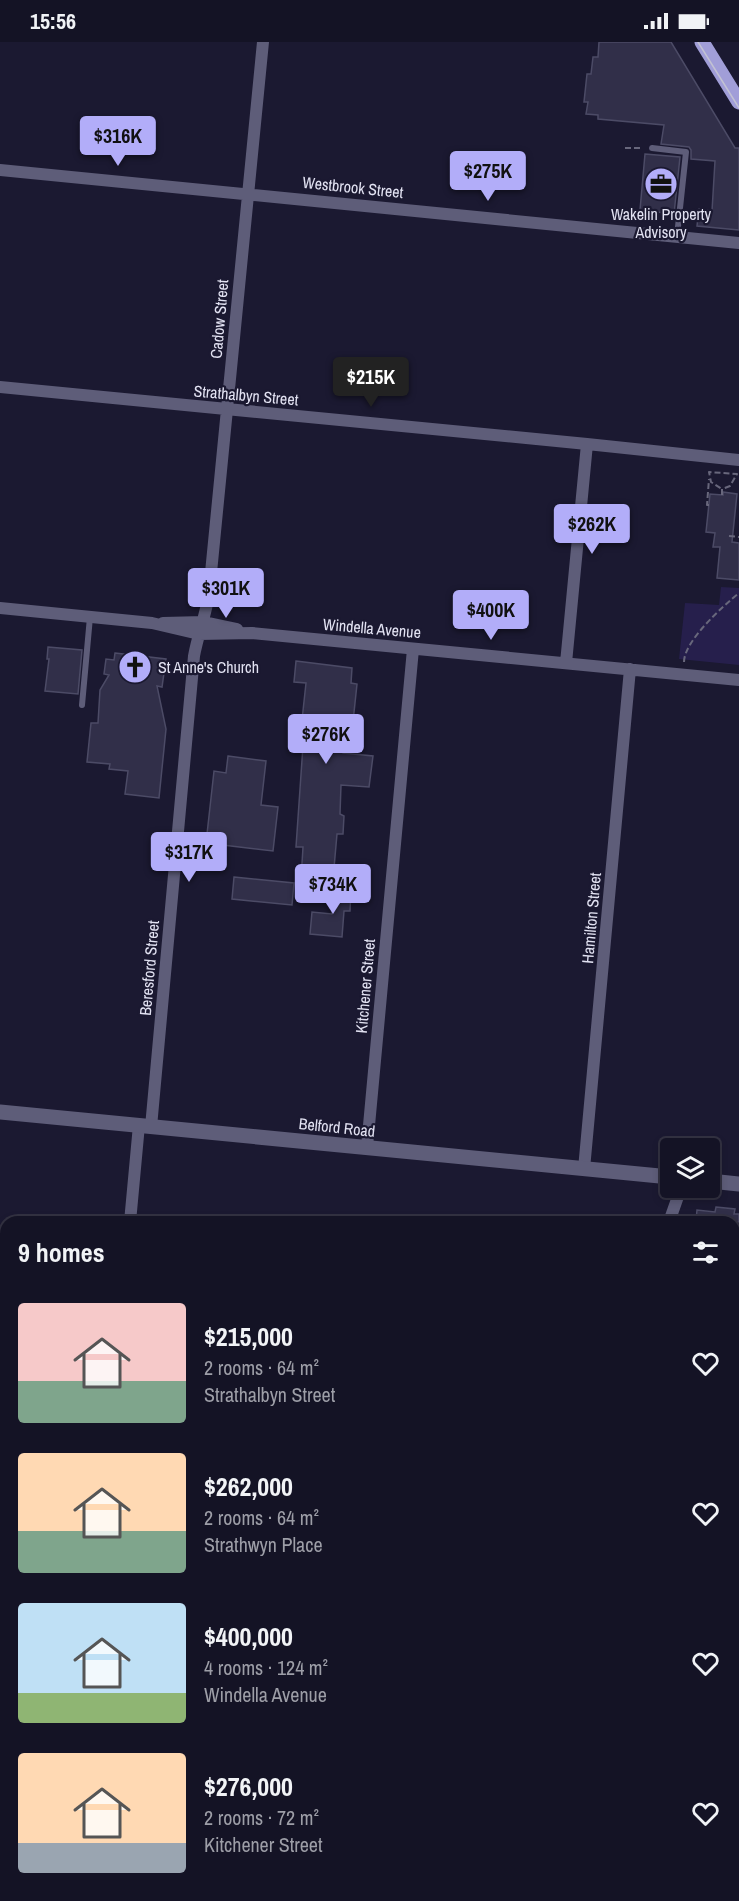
<!DOCTYPE html>
<meta charset="utf-8">
<style>
:root{--surface:#141325;--page:#212032;--text:#f1f3f6;--muted:#9d9ea7;--line:#333242;--accent:#b2adf9}
body{margin:0;font-family:"Archivo Narrow",sans-serif;background:var(--page);color:var(--text);height:100vh;display:flex;flex-direction:column;font-size:22px;white-space:nowrap}
*{box-sizing:border-box;margin:0}
p{font-size:20px;color:var(--muted)}
.icon{flex:none;width:33px;height:33px;fill:none;stroke:currentColor;stroke-width:2;stroke-linecap:round;stroke-linejoin:round}
.map{position:relative;flex:1;overflow:hidden}
.side{position:absolute;left:0px;top:1174px;width:740px;height:686px;display:flex;flex-direction:column;background:var(--surface);border-radius:18px 18px 0 0;box-shadow:0 3px 9px #0003,0 0 0 2px var(--line)}
.side>*{flex:none}
.fabs{position:absolute;left:660px;top:1096px;display:grid;gap:12px}
.fabs a{display:grid;place-items:center;width:60px;height:60px;border-radius:6px;background:var(--surface);box-shadow:0 3px 9px #0003,0 0 0 2px var(--line);font-size:30px}
.price{position:absolute;translate:-50% -51px;padding:0 14px;border-radius:6px;background:var(--accent);color:#111;font-size:20px;line-height:39px;filter:drop-shadow(0 2px 3px #0008)}
.price::after{content:'';position:absolute;left:50%;top:36px;width:18px;height:14px;margin-left:-9px;background:inherit;clip-path:polygon(0 0,100% 0,50% 100%)}
.price.on{background:#222;color:#fff}
ul{padding:0;list-style:none}
li{display:flex;align-items:center;gap:18px;height:150px;padding:0 18px}
li span{display:grid;place-items:center;flex:none;width:168px;height:120px;border-radius:6px;color:#555}
li>.icon{margin-inline-start:auto}
span .icon{width:72px;height:72px;fill:#fffc;stroke-width:1}
li b{font-size:26px}
h2{display:flex;justify-content:space-between;align-items:center;height:72px;padding:0 18px;font-size:26px}
.status{display:flex;justify-content:space-between;align-items:center;height:42px;padding:0 30px;background:var(--surface);direction:ltr}
.status svg{height:16px;fill:currentColor}
.map>svg:first-child{display:block}
.green{fill:#261f4c}
.building{fill:#312f49;stroke:#4c4b66;stroke-width:1.5}
.lines{fill:none;stroke-linecap:round;stroke-linejoin:round}
.path{stroke:#68677c;stroke-width:2;stroke-dasharray:6 3;stroke-linecap:butt}
.service{stroke:#5e5d79;stroke-width:6}
.minor{stroke:#5e5d79;stroke-width:12}
.tertiary{stroke:#5e5d79;stroke-width:15}
.primary{stroke:#a19ed8;stroke-width:15}
.tram{stroke:#c2c2d3;stroke-width:1.5}
.labels{text-anchor:middle;stroke-width:4.5;stroke-linejoin:round;paint-order:stroke}
.street-label{font-size:16px;fill:#e2e2f2;stroke:#1b1931}
.poi-label{font-size:16px;fill:#e2e2f2;stroke:#1b1931}
</style>
<div class="status"><b>15:56</b><svg viewBox="0 0 49 12"><path d="M0 12V9h3v3zM5 12V6h3v6zM10 12V3h3v9zM15 12V0h3v12zM26 1h20v11H26zM47 4h2v5h-2z"/></svg></div>
<div class="map">
<svg width="739" height="1859" viewBox="0 0 739 1859">
<rect width="100%" height="100%" fill="#1b1931"/>
<path class="green" d="M721,545L739,546V623L679,617L685,561L719,563Z
M739,1292V1487L734,1502V1308Z
M541,1854H610L608,1859H539Z"/>
<path class="building" d="M599,0H671L735,106H739V188L697,184L699,167L712,169L715,119L691,117V108L689,105L661,102L664,83L598,77V73L586,72L588,60H584L587,32H591L593,15H598Z
M645,112L680,115L674,172L640,168Z
M723,450L737,452L732,500L739,501V538L717,536L720,505H713L715,491L706,490L710,452L723,453Z
M48,605L82,608L78,652L45,649L49,617H47Z
M115,611L166,617L162,645L157,644L166,687L159,756L125,752L128,729L109,727L110,722L87,720L91,681H98L100,648L109,633L104,632L106,617L114,618Z
M296,619L352,626L351,641L357,642L352,689L345,690L343,711L373,714L369,745L341,743L340,772L344,774L343,792H337L334,826H338L337,841L301,838L303,805H296L304,689L292,688L293,677L302,678L306,641L294,640Z
M228,714L266,719L261,763L278,765L273,809L206,801L214,729L226,731Z
M234,835L294,841L292,863L232,857Z
M334,845L351,846L350,869H344L342,895L310,892L312,870L332,872Z
M716,1165L735,1167L734,1172H739V1180H699L696,1179L697,1168L715,1170Z"/>
<g class="lines">
<path class="path" d="M625,106H643
M722,453V447L730,444L737,432L709,430L711,440L722,447
M709,463H707L709,437
M729,494L739,495
M684,620C684,599 723,564 739,551
M734,1347L739,1332
M549,1859L551,1854"/>
<path class="service" d="M652,106L686,110L677,194
M82,663L90,575"/>
<path class="minor" d="M0,128L739,201
M0,345L587,402L739,418
M0,566L152,581L199,592L252,591L739,638
M163,581L204,580L237,587
M566,621L587,402
M151,1085L194,614C198,592 206,573 209,551L263,0
M367,1105L413,607
M584,1127L630,627
M130,1180L139,1083
M669,1180L681,1146
M0,1281L6,1282
M0,1487L6,1488
M0,1694H6
M69,1859L70,1854
M434,1859L436,1854"/>
<path class="tertiary" d="M0,1070L670,1135
M710,1139L739,1142"/>
<path class="primary" d="M702,0L739,60
M734,1548L739,1532
M627,1859L628,1854"/>
<path class="tram" d="M698,0L739,66"/>
</g>
<defs>
<symbol id="office-disc" viewBox="-11 -11 22 22"><circle r="9.5" fill="#b2adf9" stroke="#1b1931"/><path d="M-6-3h4V-5.5h4V-3h4V5H-6ZM-1-4.5V-3h2v-1.5ZM-6 0V1H6V0Z" fill="#111"/></symbol>
<symbol id="church-disc" viewBox="-11 -11 22 22"><circle r="9.5" fill="#b2adf9" stroke="#1b1931"/><path d="M-1.2-6h2.4v3.5h3.3v2.4h-3.3V6h-2.4V-.1h-3.3v-2.4h3.3Z" fill="#111"/></symbol>
</defs>
<g fill-rule="evenodd">
<use href="#office-disc" x="642" y="123" width="38" height="38"/>
<use href="#church-disc" x="116" y="606" width="38" height="38"/>
</g>
<g class="labels">
<g class="street-label">
<text transform="translate(353 145) rotate(6)" y="6">Westbrook Street</text>
<text transform="translate(219 277) rotate(-85)" y="6">Cadow Street</text>
<text transform="translate(246 353) rotate(5)" y="6">Strathalbyn Street</text>
<text transform="translate(372 586) rotate(5)" y="6">Windella Avenue</text>
<text transform="translate(591 876) rotate(-85)" y="6">Hamilton Street</text>
<text transform="translate(149 926) rotate(-85)" y="6">Beresford Street</text>
<text transform="translate(365 944) rotate(-85)" y="6">Kitchener Street</text>
<text transform="translate(337 1085) rotate(6)" y="6">Belford Road</text>
</g>
<g class="poi-label">
<text x="661" y="178">Wakelin Property<tspan x="661" dy="18">Advisory</tspan></text>
<text x="158" y="631" text-anchor="start">St Anne's Church</text>
</g>
</g>
</svg>
<div class="fabs">
<a><svg class="icon" aria-label="layers" viewBox="0 0 24 24"><path d="M12 4l9 5-9 5-9-5zM3 14l9 5 9-5"/></svg></a>
</div>
<b class="price" style="left:118px;top:125px">$316K</b>
<b class="price" style="left:488px;top:160px">$275K</b>
<b class="price on" style="left:371px;top:366px">$215K</b>
<b class="price" style="left:592px;top:513px">$262K</b>
<b class="price" style="left:226px;top:577px">$301K</b>
<b class="price" style="left:491px;top:599px">$400K</b>
<b class="price" style="left:326px;top:723px">$276K</b>
<b class="price" style="left:189px;top:841px">$317K</b>
<b class="price" style="left:333px;top:873px">$734K</b>
<section class="side">
<h2>9 homes<svg class="icon" aria-label="filters" viewBox="0 0 24 24"><path d="M4 7h16M4 17h16"/><circle cx="9" cy="7" r="2"/><circle cx="15" cy="17" r="2"/></svg></h2>
<ul>
<li><span style="background:linear-gradient(#f6c9c9 65%,#7fa58c 0)"><svg class="icon" aria-label="home" viewBox="0 0 24 24"><path d="M3 11l9-7 9 7M6 9v11h12V9"/></svg></span><div><b>$215,000</b><p>2 rooms · 64 m²</p><p>Strathalbyn Street</p></div><svg class="icon" aria-label="heart" viewBox="0 0 24 24"><path d="M12 20l-8-8c-3-5 5-10 8-4 3-6 11-1 8 4z"/></svg></li>
<li><span style="background:linear-gradient(#ffd9b3 65%,#7fa58c 0)"><svg class="icon" aria-label="home" viewBox="0 0 24 24"><path d="M3 11l9-7 9 7M6 9v11h12V9"/></svg></span><div><b>$262,000</b><p>2 rooms · 64 m²</p><p>Strathwyn Place</p></div><svg class="icon" aria-label="heart" viewBox="0 0 24 24"><path d="M12 20l-8-8c-3-5 5-10 8-4 3-6 11-1 8 4z"/></svg></li>
<li><span style="background:linear-gradient(#bfe0f5 75%,#8fb573 0)"><svg class="icon" aria-label="home" viewBox="0 0 24 24"><path d="M3 11l9-7 9 7M6 9v11h12V9"/></svg></span><div><b>$400,000</b><p>4 rooms · 124 m²</p><p>Windella Avenue</p></div><svg class="icon" aria-label="heart" viewBox="0 0 24 24"><path d="M12 20l-8-8c-3-5 5-10 8-4 3-6 11-1 8 4z"/></svg></li>
<li><span style="background:linear-gradient(#ffd9b3 75%,#9aa5b1 0)"><svg class="icon" aria-label="home" viewBox="0 0 24 24"><path d="M3 11l9-7 9 7M6 9v11h12V9"/></svg></span><div><b>$276,000</b><p>2 rooms · 72 m²</p><p>Kitchener Street</p></div><svg class="icon" aria-label="heart" viewBox="0 0 24 24"><path d="M12 20l-8-8c-3-5 5-10 8-4 3-6 11-1 8 4z"/></svg></li>
</ul>
</section>
</div>
